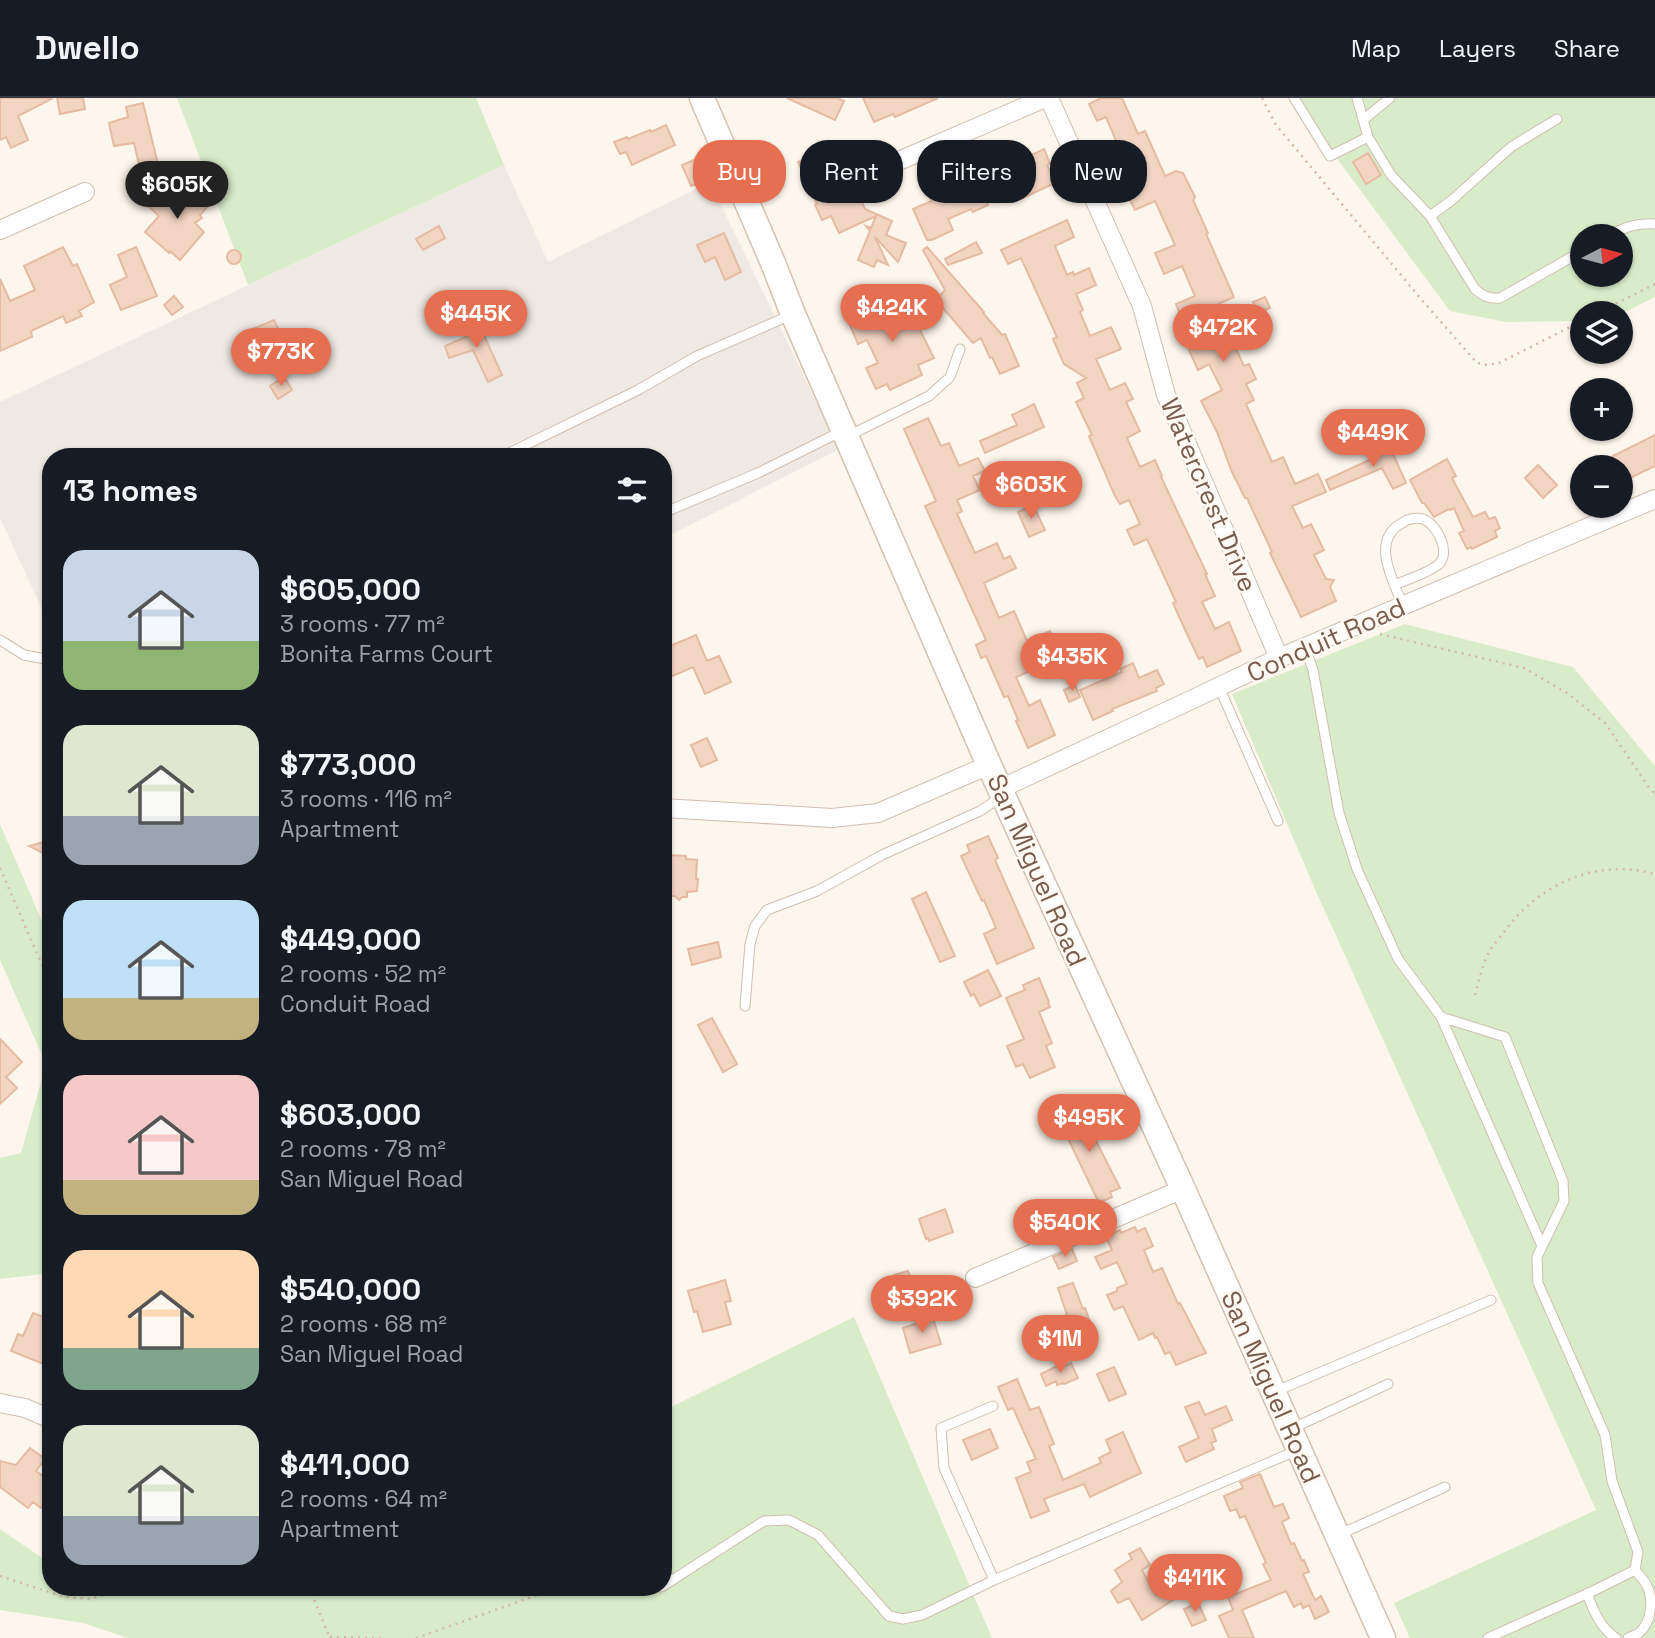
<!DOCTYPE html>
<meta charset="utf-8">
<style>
:root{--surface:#171b24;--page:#242831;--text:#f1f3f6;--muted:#9ea1a6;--line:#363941;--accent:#e76f51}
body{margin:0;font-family:"Space Grotesk",sans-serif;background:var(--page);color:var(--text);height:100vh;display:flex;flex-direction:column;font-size:26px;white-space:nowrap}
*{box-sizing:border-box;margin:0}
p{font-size:23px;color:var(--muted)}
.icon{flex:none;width:38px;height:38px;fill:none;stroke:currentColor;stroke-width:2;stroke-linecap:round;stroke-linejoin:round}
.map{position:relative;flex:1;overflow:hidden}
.side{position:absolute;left:42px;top:350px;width:630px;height:1148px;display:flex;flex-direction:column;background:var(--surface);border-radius:28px;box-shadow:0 2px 5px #0004}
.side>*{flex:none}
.hud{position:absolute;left:693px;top:42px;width:665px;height:63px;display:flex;gap:14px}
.needle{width:46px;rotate:84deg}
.fabs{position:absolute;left:1570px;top:126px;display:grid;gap:14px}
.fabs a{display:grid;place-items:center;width:63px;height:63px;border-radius:50%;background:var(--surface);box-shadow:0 2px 5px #0004;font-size:35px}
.price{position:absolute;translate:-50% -60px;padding:0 16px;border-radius:24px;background:var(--accent);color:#fff;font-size:23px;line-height:46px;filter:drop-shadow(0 2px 4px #0008)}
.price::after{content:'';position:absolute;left:50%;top:42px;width:21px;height:16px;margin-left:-10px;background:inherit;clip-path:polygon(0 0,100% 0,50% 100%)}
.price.on{background:#222;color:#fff}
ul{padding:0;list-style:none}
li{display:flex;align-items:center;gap:21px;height:175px;padding:0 21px}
li span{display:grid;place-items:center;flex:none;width:196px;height:140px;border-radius:21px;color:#555}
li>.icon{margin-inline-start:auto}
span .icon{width:84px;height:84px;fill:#fffc;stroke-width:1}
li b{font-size:30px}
h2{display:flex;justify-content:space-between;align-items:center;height:84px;padding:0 21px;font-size:30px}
.pill{padding:0 24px;border-radius:28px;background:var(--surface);box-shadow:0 2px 5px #0004;font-size:24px;line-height:63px}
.pill.on{background:var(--accent);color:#fff}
header{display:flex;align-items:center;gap:42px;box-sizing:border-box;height:98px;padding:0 35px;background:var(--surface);border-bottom:2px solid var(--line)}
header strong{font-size:33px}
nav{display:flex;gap:38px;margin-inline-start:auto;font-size:24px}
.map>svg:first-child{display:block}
.industrial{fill:#efe9e4}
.green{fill:#d8ecc9;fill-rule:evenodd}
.building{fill:#f3d5c3;stroke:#e6bba3;stroke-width:2}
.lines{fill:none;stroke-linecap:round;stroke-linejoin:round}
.lane-casing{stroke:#d1beb0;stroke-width:11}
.street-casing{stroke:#d1beb0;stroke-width:20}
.secondary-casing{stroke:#d6c0b0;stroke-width:27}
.path{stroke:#d9b8a5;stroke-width:2.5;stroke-dasharray:2 5;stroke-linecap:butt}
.lane{stroke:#fff;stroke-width:9}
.street{stroke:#fff;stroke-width:18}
.secondary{stroke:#fff;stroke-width:24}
.labels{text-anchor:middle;stroke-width:5;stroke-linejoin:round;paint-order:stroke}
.street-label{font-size:26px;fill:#7a5c4d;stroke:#fffaf3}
</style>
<header>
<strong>Dwello</strong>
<nav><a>Map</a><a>Layers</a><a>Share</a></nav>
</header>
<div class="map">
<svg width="1655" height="1540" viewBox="0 0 1655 1540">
<rect width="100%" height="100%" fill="#fdf6ec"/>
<path class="industrial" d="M504,67L548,164L710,84L839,351L663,441V359H51V531L0,420V304Z"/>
<path class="green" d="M177,0H476L504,67L248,187Z
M1292,0H1655V199L1621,216L1582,215V223L1506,224L1450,213ZM1582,138H1620V177H1582Z
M1405,526L1573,569L1655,668V1540H1410L1394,1505L1596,1412L1314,789L1232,596Z
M0,726L51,844V1175L0,1181V1060L21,1055L46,966L0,862Z
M854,1219L992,1540H128L83,1525L0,1512V1431L51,1466V1489H663V1313Z"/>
<path class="building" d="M0,0H53L18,18L28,42L11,50L6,39L0,42Z
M57,0H83L85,11L60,16Z
M787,0H837L844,3L835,22Z
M863,0H938L895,19L893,16L874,24Z
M1101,0H1122L1138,36L1145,33L1165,78L1176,73L1183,75L1195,99L1193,102L1208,135L1206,136L1234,199L1216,207L1244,268L1249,266L1256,281L1246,286L1254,302L1246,306L1272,364L1283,359L1295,386L1318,376L1326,394L1292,408L1303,430L1311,426L1324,452L1314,457L1326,481L1334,482L1330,489L1336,503L1301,519L1270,455L1272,454L1247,400H1245L1232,374L1217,334L1201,303L1222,292L1209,266L1198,272L1189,252L1199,247L1189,221L1183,223L1176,206L1195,198L1182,168L1164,176L1155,155L1175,147L1155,103L1135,112L1127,96L1132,93L1119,63L1115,64L1108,49L1117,45L1106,19L1097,23L1089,6Z
M143,5L158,66L140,71L134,45L114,48L109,25L128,19L126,9Z
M666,27L675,47L632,67L626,54L620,56L614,44L627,39L628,41L650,32L651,34Z
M1015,49L1021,62L1044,51L1050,66L1047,67L1055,85L1021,101L1013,85L984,98L988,107L973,114L971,111L948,121L953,132L932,142H927L913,111L932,103L930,99L973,78L970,69Z
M827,51L817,73L842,61L865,111L892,123L886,137L906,145L898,164L875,139L888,167L877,162L874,169L858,162L870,133L866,128L871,130L876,118L839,135L831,118L822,122L815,107L817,106L798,64Z
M1368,55L1381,77L1366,86L1353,64Z
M696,61L705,82L691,88L682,67Z
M183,86L208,108L200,117L202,120L195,125L204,134L180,162L170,153L169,155L145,134L159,118L149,109L161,95L169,102Z
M1067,122L1074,139L1055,148L1067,177L1073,174L1074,177L1089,170L1096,187L1076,196L1083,212L1080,214L1090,238L1111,229L1121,251L1096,261L1110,292L1125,285L1133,301L1126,304L1140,333L1127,340L1140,369L1155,362L1162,378L1161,379L1207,476H1205L1215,498L1202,504L1215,531L1229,524L1241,553L1207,569L1203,559L1199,561L1186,534L1173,505L1176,504L1147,441L1134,447L1127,432L1140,426L1129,402L1120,406L1115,398L1089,338L1092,337L1076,304L1084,300L1077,285L1086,280L1064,266L1053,241L1057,239L1021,160L1008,166L1001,152Z
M439,128L445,140L423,152L416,141Z
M724,135L741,174L725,182L715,159L705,164L697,147Z
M976,144L982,155L948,167L945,161Z
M63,149L73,168L77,166L94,204L79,213L82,218L66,225L63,218L31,233L32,239L0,253V181L10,203L35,192L24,168Z
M136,149L157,198L121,212L110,187L127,179L118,157Z
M927,149L984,214L983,215L1002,237L1005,236L1019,268L1000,276L992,259L990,260L981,240L973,245L936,202L945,192L923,152Z
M227 159a7 7 0 1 1 14 0a7 7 0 1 1-14 0Z
M174,198L183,209L172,217L164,207Z
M1265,199L1270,210L1258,215L1253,204Z
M904,200L934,260L918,267L922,277L890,292L887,286L876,291L866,270L878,265L867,242L858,246L848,223L883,207L884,209Z
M274,222L282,239L256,251L248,233Z
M477,222L502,277L488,284L473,252L449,260L445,248L466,239L462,228Z
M284,279L292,292L278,301L270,288Z
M1034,306L1044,329L985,355L980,343L1017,327L1012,317Z
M928,320L941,348L949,345L959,368L978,360L985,373L973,378L980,392L957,402L962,413L957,416L975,455L997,445L1004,461L1010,458L1016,470L984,485L999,520L1014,513L1027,543L1050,533L1061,559L1016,579L1029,608L1040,602L1055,637L1028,650L1016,623L1018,622L1008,598L1004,599L986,558L981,560L976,547L986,542L925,408L936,403L904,331Z
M1655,337V368L1620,385V369H1591Z
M1387,342L1406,385L1393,391L1382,370L1330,392L1326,382L1378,358L1373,348Z
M1447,361L1456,378L1452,380L1473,419L1485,414L1489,421L1495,419L1500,430L1495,433L1497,439L1472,451L1471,449L1467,451L1459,435L1464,433L1454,410L1450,412L1449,411L1434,419L1424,405H1422L1410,382Z
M1538,367L1557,387L1543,400L1525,380Z
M1033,407L1045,432L1029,439L1018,414Z
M696,537L707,563L719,558L731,584L705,596L693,569L663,582V551Z
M1133,565L1139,580L1157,572L1164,586L1156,590L1157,593L1112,611L1113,613L1093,622L1080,592L1122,574L1120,571Z
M1075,587L1080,599L1069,604L1064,592Z
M707,640L717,662L701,669L691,647Z
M988,738L998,760L995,762L1034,850L997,866L984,836L996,830L984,802L982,803L961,758L970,754L967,747Z
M51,742V759L29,748Z
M668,757L686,758V761L697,762L696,781H698L697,793L687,794V799H682L679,802L675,798H671V790L663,789V765H668Z
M926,794L955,858L940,864L912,801Z
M718,844L721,859L692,867L688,851Z
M988,872L1001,898L980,908L974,896L971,898L964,884Z
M1039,880L1049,904L1048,905L1050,909L1039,914L1052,945L1046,948L1055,969L1030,980L1023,966L1016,969L1007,948L1024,941L1006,900L1025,892L1023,887Z
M712,920L737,966L723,974L698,927Z
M0,941L22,964L6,979L17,990L0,1006Z
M1082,1008L1092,1035L1120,1090L1110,1094L1112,1099L1099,1105L1058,1020Z
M945,1111L953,1134L929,1143L928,1140L926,1141L919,1121Z
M1135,1129L1137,1134L1145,1130L1153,1148L1144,1152L1153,1174L1162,1170L1178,1206L1180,1205L1206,1255L1176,1267L1170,1254L1165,1256L1157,1239L1155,1240L1153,1235L1139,1242L1123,1208L1114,1212L1107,1197L1117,1193V1190L1127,1186L1117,1164L1101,1171L1095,1159L1112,1152L1106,1139L1120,1132L1121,1135Z
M1072,1151L1077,1163L1059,1171L1053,1159Z
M908,1173L916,1195L902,1200L894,1177Z
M725,1182L731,1203L725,1204L731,1226L703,1234L697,1213L694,1214L688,1193Z
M1073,1185L1083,1211L1085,1210L1090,1224L1064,1235L1058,1221L1067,1217L1058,1190Z
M33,1215L51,1222V1269L11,1253L18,1236L23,1238Z
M932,1217L941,1246L910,1255L903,1230L918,1225L917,1222Z
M1071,1265L1078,1280L1064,1286L1063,1285L1057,1287L1056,1283L1046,1288L1041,1276L1057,1268L1059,1271Z
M1114,1269L1126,1296L1109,1303L1097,1276Z
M1017,1281L1030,1312L1039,1309L1054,1346L1049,1348L1063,1382L1101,1365L1099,1360L1111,1354L1106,1342L1123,1334L1141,1375L1090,1399L1084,1386L1044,1401L1049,1413L1031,1420L1016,1380L1031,1374L1027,1364L1036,1361L1013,1310L1008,1312L998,1289Z
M1199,1304L1205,1317L1226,1308L1232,1322L1212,1331L1216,1343L1211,1345L1214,1351L1186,1364L1179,1349L1199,1340L1185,1309Z
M990,1331L998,1350L972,1362L963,1342Z
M30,1350L45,1361L36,1373L51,1384V1398L41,1410L33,1404L28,1410L0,1389V1363L16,1367Z
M1260,1376L1274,1409L1283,1406L1289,1420L1282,1424L1291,1446L1294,1445L1302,1463L1304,1462L1309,1474L1303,1476L1315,1502L1321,1498L1329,1514L1315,1521L1309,1507L1303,1510L1301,1505L1294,1509L1286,1493L1242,1512L1254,1540H1229L1219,1518L1233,1512L1228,1499L1271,1482L1263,1466L1266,1465L1245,1418L1240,1420L1236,1411L1230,1413L1224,1398L1243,1390L1240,1384Z
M1140,1450L1150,1467L1142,1472L1156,1497L1166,1491L1173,1502L1142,1522L1129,1500L1118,1505L1111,1493L1122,1484L1115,1472L1132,1461L1129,1456Z
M1198,1505L1206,1522L1192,1528L1184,1511Z"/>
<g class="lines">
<defs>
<path id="lane" d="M1294,0L1330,58L1368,39
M1357,0L1368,39L1391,77L1430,118L1475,191C1483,198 1489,201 1500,200L1582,153
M1363,22L1390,0
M1430,118L1452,102L1511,49L1557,21
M1608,138C1625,129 1636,125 1655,126
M848,338L929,298L950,279L960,251
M501,359L638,292L697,258L791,217
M663,415L758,375L842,333
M1394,487C1406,482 1429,475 1439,466C1451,454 1437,426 1423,421C1416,419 1407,421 1402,425C1370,442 1393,483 1403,507
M0,542L24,557L51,562
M1305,549L1313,572L1339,715L1357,771L1398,861L1441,919L1505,939L1563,1083L1564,1103L1537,1159L1538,1185L1605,1337L1612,1383L1638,1454L1635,1472L1593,1493L1488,1540
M1219,589L1278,723
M745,908L750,846L755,828L767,812L817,793L882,757L980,713L1001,699
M1441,919L1542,1148
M1274,1294L1491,1202
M993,1308L941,1330L944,1370L994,1482
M1291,1331L1388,1286
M1338,1437L1445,1389
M663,1488L764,1423L789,1422L818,1437L889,1518L903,1521L922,1517L994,1482L1298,1352
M556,1490L661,1489
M1587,1495C1593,1512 1601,1531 1616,1540
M1628,1540C1632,1538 1636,1537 1639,1535C1652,1524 1654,1500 1646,1486C1643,1481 1639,1477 1635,1472"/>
<path id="street" d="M1049,0L1142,208L1166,297L1279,560
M894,65L1045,0
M0,132L85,94
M1000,691L1191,602L1279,560L1655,401
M663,710L832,720L878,715L989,667
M975,1180L1183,1091
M0,1305L25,1310L51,1321"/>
<path id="secondary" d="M702,0L773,165L793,216L989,667L1183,1091L1383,1540"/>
</defs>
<use href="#lane" class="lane-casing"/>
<use href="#street" class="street-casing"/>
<use href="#secondary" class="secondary-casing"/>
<path class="path" d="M1262,0L1276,27L1421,201L1477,265L1487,267L1499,265L1582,223
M1597,215L1655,186
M1380,536L1524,570L1567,595L1605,625L1650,691L1655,696
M0,770L51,888
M1475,897C1479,883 1482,868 1488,856C1492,848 1499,841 1504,834C1540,785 1596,760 1655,776
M0,1478L64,1499L91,1501L128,1489
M309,1489L329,1538L328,1540
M330,1539L383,1540
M416,1540L546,1494"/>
<use href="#lane" class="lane"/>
<use href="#street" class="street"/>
<use href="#secondary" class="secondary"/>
</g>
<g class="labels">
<g class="street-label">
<text transform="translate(1209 397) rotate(67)" y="9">Watercrest Drive</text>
<text transform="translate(1326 542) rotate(-24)" y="9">Conduit Road</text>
<text transform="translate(1037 772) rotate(66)" y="9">San Miguel Road</text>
<text transform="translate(1271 1289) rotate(66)" y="9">San Miguel Road</text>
</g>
</g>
</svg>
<div class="fabs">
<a><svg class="needle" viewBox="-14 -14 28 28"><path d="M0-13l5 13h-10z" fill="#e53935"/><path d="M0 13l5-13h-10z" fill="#9ea1a6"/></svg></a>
<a><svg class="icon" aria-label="layers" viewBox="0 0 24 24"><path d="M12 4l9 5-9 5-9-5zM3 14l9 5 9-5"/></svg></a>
<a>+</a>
<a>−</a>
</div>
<b class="price on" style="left:177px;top:123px">$605K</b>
<b class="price" style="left:892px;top:246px">$424K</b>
<b class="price" style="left:476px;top:252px">$445K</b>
<b class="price" style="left:1223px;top:266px">$472K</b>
<b class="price" style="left:281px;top:290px">$773K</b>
<b class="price" style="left:1373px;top:371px">$449K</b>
<b class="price" style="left:1031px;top:423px">$603K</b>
<b class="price" style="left:1072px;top:595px">$435K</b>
<b class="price" style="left:1089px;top:1056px">$495K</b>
<b class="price" style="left:1065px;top:1161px">$540K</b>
<b class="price" style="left:922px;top:1237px">$392K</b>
<b class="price" style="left:1060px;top:1277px">$1M</b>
<b class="price" style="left:1195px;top:1516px">$411K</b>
<div class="hud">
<a class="pill on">Buy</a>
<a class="pill">Rent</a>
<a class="pill">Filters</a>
<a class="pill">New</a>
</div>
<section class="side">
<h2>13 homes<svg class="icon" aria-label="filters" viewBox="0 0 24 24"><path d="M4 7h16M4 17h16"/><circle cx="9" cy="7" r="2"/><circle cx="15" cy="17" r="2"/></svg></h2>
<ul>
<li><span style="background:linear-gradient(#c9d6e8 65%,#8fb573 0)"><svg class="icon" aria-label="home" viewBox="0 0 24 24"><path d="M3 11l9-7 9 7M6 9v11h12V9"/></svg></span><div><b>$605,000</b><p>3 rooms · 77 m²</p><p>Bonita Farms Court</p></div></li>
<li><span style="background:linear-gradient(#dfe7d0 65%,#9aa5b1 0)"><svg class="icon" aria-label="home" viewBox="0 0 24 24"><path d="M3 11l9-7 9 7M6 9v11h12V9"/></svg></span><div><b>$773,000</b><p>3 rooms · 116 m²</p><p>Apartment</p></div></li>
<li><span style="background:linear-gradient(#bfe0f5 70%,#c2b280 0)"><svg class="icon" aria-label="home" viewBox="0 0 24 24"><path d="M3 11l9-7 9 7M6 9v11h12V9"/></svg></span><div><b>$449,000</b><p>2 rooms · 52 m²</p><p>Conduit Road</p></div></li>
<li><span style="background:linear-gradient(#f6c9c9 75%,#c2b280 0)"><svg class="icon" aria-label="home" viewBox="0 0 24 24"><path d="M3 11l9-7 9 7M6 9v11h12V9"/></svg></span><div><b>$603,000</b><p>2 rooms · 78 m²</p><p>San Miguel Road</p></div></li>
<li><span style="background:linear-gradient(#ffd9b3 70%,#7fa58c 0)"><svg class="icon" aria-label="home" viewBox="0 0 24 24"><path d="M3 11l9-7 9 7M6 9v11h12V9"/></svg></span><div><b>$540,000</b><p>2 rooms · 68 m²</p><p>San Miguel Road</p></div></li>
<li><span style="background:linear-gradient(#dfe7d0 65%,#9aa5b1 0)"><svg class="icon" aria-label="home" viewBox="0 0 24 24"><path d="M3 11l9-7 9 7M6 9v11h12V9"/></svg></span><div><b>$411,000</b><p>2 rooms · 64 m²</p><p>Apartment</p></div></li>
</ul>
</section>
</div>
